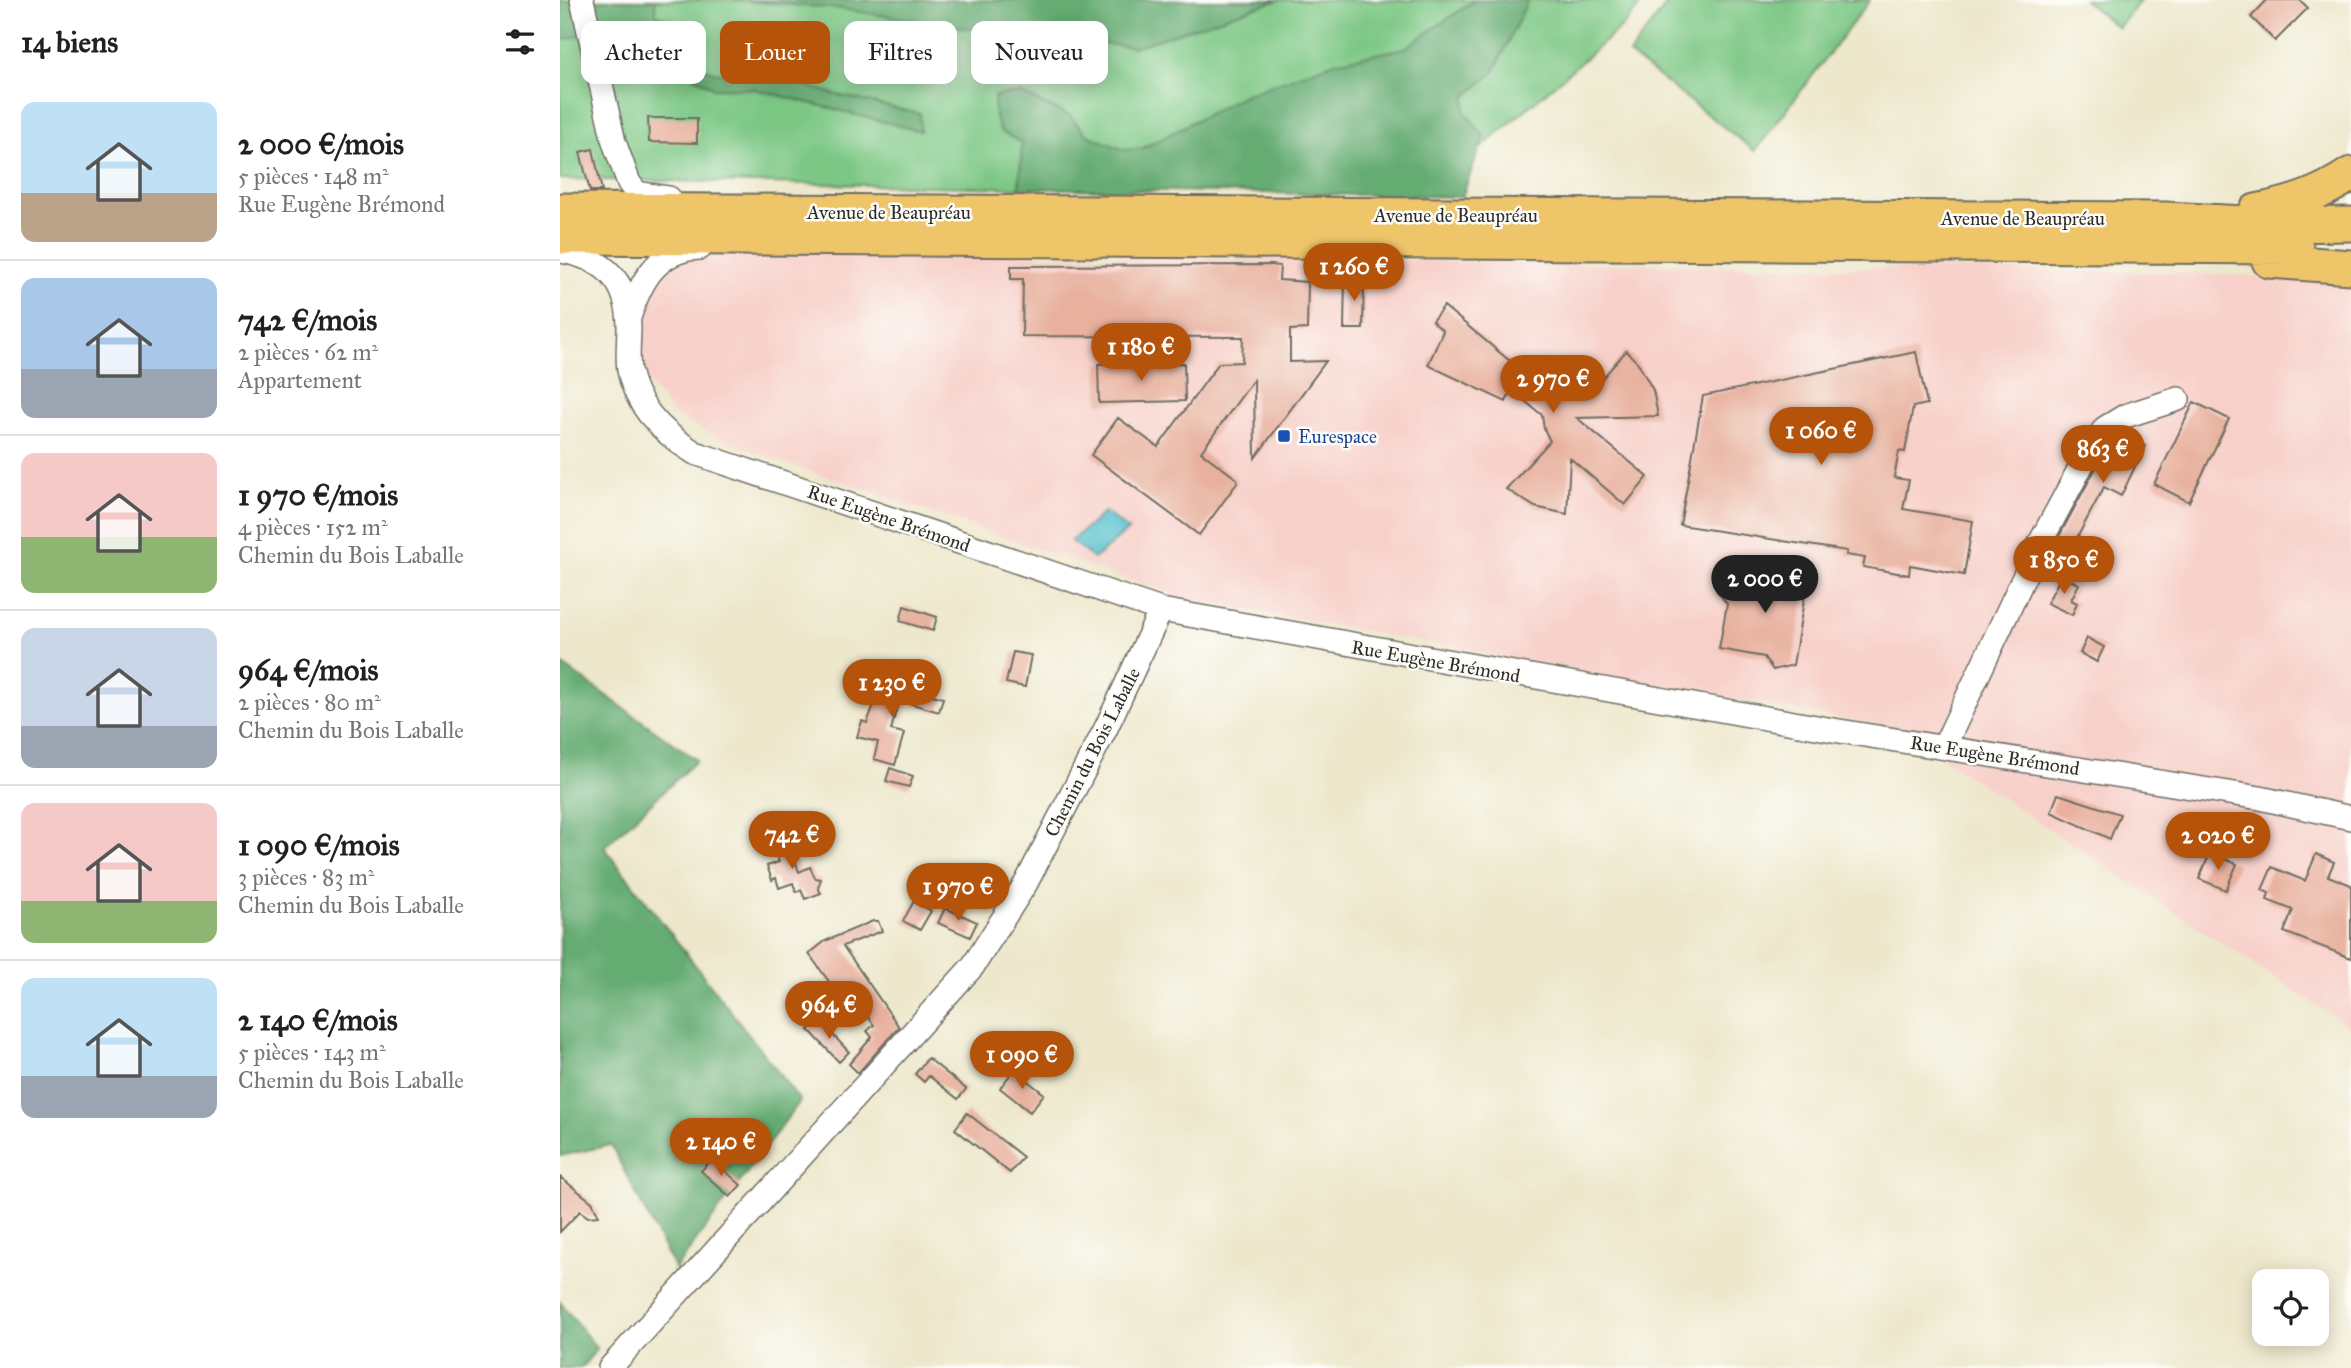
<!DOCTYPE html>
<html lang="fr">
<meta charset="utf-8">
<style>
:root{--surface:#fff;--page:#f2f2f2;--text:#202124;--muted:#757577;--line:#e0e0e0;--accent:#b45309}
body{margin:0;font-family:"IM FELL Great Primer",serif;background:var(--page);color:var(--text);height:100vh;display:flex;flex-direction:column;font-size:26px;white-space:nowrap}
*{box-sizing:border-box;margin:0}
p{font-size:23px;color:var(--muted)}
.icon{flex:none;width:38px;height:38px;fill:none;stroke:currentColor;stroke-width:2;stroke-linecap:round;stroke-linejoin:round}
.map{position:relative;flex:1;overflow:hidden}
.panel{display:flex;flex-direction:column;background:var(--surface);width:560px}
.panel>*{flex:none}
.banner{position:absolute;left:21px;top:21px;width:665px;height:63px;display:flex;gap:14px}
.fabs{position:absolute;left:1692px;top:1269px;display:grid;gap:14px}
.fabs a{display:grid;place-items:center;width:77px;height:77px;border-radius:14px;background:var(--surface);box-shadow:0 4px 18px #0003;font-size:35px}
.price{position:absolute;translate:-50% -60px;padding:0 16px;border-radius:24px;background:var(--accent);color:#fff;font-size:23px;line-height:46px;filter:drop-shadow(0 2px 4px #0008)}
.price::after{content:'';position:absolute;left:50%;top:42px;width:21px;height:16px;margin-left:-10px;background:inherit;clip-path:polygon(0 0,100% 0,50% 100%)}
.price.active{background:#222;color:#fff}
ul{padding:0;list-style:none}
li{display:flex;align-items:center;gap:21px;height:175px;padding:0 21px}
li+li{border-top:2px solid var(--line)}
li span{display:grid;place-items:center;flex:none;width:196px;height:140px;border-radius:14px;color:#555}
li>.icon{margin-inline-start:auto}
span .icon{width:84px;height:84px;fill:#fffc;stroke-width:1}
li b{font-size:30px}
h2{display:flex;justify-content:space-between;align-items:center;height:84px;padding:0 21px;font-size:30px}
.chip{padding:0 24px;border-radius:14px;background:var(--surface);box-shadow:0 4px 18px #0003;font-size:24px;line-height:63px}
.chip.active{background:var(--accent);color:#fff}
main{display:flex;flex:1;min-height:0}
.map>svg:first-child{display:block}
.built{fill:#f7d0c9}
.green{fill:#7cc784;stroke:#547958;stroke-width:2}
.forest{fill:#65ac72;stroke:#486c4e;stroke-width:2}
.water{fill:#54c1cd;stroke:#40767c;stroke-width:2}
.building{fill:#e8b09d}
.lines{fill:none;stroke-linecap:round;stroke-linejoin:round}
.minor-casing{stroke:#6f6d63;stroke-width:26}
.highway-casing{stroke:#6f6d63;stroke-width:37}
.minor{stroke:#fff;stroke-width:23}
.highway{stroke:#eec569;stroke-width:33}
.transit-dot{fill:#1a4fb4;stroke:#fdfcf7;stroke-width:2.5}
.labels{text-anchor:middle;stroke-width:5;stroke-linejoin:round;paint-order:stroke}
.street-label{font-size:19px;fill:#2b2b2b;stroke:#fdfcf7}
.transit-label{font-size:19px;fill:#164399;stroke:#fdfcf7;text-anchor:start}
</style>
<main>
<section class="panel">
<h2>14 biens<svg class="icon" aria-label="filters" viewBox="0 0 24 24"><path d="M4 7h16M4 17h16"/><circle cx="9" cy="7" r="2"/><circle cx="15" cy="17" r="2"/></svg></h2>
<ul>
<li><span style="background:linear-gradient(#bfe0f5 65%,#b9a48a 0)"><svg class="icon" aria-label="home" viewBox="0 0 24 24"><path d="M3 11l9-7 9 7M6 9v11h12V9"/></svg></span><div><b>2 000 €/mois</b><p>5 pièces · 148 m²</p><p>Rue Eugène Brémond</p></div></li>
<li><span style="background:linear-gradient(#a9c7e8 65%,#9aa5b1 0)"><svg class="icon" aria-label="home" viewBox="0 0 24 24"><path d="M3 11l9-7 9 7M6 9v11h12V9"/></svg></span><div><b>742 €/mois</b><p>2 pièces · 62 m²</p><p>Appartement</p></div></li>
<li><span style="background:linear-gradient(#f6c9c9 60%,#8fb573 0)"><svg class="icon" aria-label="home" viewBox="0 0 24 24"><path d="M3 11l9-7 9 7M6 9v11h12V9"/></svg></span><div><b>1 970 €/mois</b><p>4 pièces · 152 m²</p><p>Chemin du Bois Laballe</p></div></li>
<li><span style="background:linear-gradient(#c9d6e8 70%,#9aa5b1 0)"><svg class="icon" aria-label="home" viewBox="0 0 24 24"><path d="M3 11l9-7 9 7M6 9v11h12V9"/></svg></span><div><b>964 €/mois</b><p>2 pièces · 80 m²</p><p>Chemin du Bois Laballe</p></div></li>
<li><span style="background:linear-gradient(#f6c9c9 70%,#8fb573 0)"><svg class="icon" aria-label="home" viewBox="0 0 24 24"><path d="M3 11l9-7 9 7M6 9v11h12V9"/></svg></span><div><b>1 090 €/mois</b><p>3 pièces · 83 m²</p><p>Chemin du Bois Laballe</p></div></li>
<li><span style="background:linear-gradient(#bfe0f5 70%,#9aa5b1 0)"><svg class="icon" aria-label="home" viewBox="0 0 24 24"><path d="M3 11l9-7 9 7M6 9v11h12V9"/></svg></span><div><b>2 140 €/mois</b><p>5 pièces · 143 m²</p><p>Chemin du Bois Laballe</p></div></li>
</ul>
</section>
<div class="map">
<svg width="1791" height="1368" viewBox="0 0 1791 1368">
<rect width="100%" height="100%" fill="#fdfcf7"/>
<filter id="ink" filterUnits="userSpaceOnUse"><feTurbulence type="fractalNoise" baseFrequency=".0143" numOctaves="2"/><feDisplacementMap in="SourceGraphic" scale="14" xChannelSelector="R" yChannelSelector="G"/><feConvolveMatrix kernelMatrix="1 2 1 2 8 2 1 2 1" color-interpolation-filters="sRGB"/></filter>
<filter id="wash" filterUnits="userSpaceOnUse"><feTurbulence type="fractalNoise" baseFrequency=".00686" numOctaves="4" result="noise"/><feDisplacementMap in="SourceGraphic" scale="28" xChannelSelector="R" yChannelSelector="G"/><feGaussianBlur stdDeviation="1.57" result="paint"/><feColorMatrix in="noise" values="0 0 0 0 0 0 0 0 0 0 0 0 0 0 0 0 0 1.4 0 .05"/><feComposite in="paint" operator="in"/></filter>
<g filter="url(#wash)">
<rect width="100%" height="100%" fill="#ede7cb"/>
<path class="built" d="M131,250L1635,273L1771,280L1791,286V1028L1383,759L1377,736L626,599L173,445L112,414L85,376L77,327L92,282Z"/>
<path class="green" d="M0,0H1084L1065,24L865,196L0,179Z
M1110,0H1310L1195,151L1069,54Z
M1524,0H1581L1558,28Z"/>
<path class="forest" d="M0,0H95L96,14L120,27H131V63L156,73L196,71L274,94L360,114V131L194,89L154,88L121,69L106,48L86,50L28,34L0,40Z
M175,0H718L575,47L437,33L281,9Z
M915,0H968L934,72L906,96L905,112L924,136L902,197L459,188L462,143L440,131L435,117L434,96L460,93L510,116L527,135L564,150L583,148L684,95L775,62L845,48Z
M0,663L137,760L44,847L240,1101L115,1269L51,1145L0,1156Z
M0,1302L37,1349L21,1368H0Z"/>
<path class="water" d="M545,512L568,530L534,559L511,541Z"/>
<g id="blocks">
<path class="building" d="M1707,0H1740L1748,8L1715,41L1691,17Z
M88,118H137V143L89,142Z
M33,149L42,191H30L20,152Z
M712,265L720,266L719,280L748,282L747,329L730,330V362L766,361L695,458L694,379L641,452L677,479V483L639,535L531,455L558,418L598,447L659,363L682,362L683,337L462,336L463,279H451V266Z
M785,277H804L803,329H784Z
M884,306L993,397L1011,392L1027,396L1066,351L1078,363L1093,390L1098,416L1017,418L1088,477L1065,505L1010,458L1007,514L975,507L946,489L990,441L984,429L982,415L951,390L946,402L868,365L883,331L872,321Z
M1356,352L1367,404L1353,407L1345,452L1339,451L1334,478L1349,480L1343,509L1413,521L1404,575L1350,565L1349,575L1303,567L1305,558L1286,555L1287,551L1120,525L1143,396Z
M624,363L625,401L539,403L538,364Z
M1634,402L1669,419L1629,502L1594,484Z
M1560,435L1585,446L1561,496L1544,487L1511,549L1496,542L1539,462Z
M1223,569L1249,571L1233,665L1213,670L1204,657L1159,649L1167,604L1157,591L1182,574Z
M1501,576L1519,584L1511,600L1517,603L1512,615L1487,603Z
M344,606L377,617L373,631L340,621Z
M1527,638L1544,647L1537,662L1520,653Z
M453,652L471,655L465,687L446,683Z
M323,681L383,698L379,712L339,700L331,730L344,733L335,765L314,759L318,742L297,737L302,721L307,723Z
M330,768L353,776L349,787L326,781Z
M1498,794L1560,814L1550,839L1491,812Z
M227,837L239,872L250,867L255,878L261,879L258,888L261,893L245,899L241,890L236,892L233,883L219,888L216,878L212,880L207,866L219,862L212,843Z
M1650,853L1677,864L1666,890L1639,879Z
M1756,854L1774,862L1768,876L1791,885V958L1724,932L1733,910L1707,900L1709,893L1702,890L1712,867L1745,881Z
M354,901L371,911L360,930L343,921Z
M385,908L417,922L410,937L378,923Z
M313,921H318L322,931L283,946L339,1027L298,1073L289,1064L312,1037L307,1031L314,1025L297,1002L289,1009L249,954L265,941Z
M259,1020L289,1052L279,1062L249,1030Z
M368,1058L406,1089L398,1099L369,1076L364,1082L355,1074Z
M454,1070L484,1094L470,1112L440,1088Z
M407,1113L463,1157L450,1173L395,1129Z
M152,1159L181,1185L170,1197L141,1171Z
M0,1177L32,1202L39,1216L28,1217L20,1211L0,1232Z"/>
</g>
</g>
<g filter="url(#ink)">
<use href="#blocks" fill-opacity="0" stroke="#6f6d63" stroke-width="2"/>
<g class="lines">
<defs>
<path id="minor" d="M22,0L54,142L69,183L77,193L109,198
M0,251C44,258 68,280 69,326C69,340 67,356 69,370C76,407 104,434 135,453L601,610L1273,730L1700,798L1791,818
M69,318C80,282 97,249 140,248
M1384,747L1481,541L1527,455L1545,428L1565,416L1618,399
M50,1368L413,966L466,883L546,728L601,610"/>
<path id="highway" d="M0,210L1606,219L1726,225L1791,224
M1696,211C1732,204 1760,195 1791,174
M0,237L1736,247
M1709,261L1791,267"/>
</defs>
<use href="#minor" class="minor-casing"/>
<use href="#highway" class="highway-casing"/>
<use href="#minor" class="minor"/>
<use href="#highway" class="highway"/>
</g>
</g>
<rect class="transit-dot" x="717" y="429" width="14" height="14" rx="3.5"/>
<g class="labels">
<g class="street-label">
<text x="329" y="219">Avenue de Beaupréau</text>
<text x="896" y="222">Avenue de Beaupréau</text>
<text x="1463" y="225">Avenue de Beaupréau</text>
<text transform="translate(329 518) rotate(19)" y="7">Rue Eugène Brémond</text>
<text transform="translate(876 661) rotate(10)" y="7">Rue Eugène Brémond</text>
<text transform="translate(532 752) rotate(-63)" y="7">Chemin du Bois Laballe</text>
<text transform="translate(1435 755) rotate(9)" y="7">Rue Eugène Brémond</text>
</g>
<g class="transit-label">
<text x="738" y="443">Eurespace</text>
</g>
</g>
</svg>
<div class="fabs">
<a><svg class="icon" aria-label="locate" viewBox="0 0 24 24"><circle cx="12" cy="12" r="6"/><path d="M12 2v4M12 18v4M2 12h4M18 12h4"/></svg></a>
</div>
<b class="price" style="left:794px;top:303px">1 260 €</b>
<b class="price" style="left:581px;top:383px">1 180 €</b>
<b class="price" style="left:993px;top:415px">2 970 €</b>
<b class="price" style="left:1261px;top:467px">1 060 €</b>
<b class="price" style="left:1543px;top:485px">863 €</b>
<b class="price" style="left:1504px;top:596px">1 850 €</b>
<b class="price active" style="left:1205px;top:615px">2 000 €</b>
<b class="price" style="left:332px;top:719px">1 230 €</b>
<b class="price" style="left:232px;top:871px">742 €</b>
<b class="price" style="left:1658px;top:872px">2 020 €</b>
<b class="price" style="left:398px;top:923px">1 970 €</b>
<b class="price" style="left:269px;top:1041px">964 €</b>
<b class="price" style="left:462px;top:1091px">1 090 €</b>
<b class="price" style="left:161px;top:1178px">2 140 €</b>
<div class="banner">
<a class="chip">Acheter</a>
<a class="chip active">Louer</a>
<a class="chip">Filtres</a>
<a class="chip">Nouveau</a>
</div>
</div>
</main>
